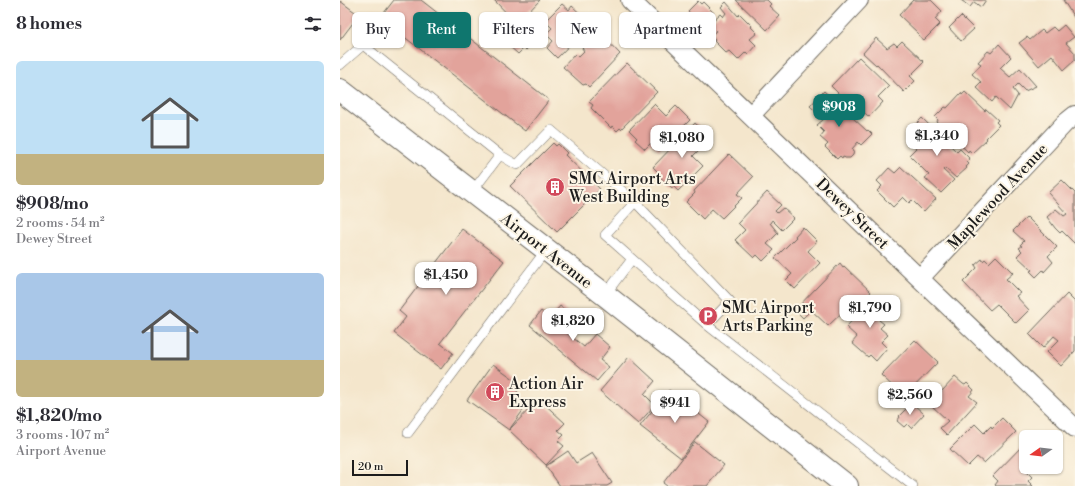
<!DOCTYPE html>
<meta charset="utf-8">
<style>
:root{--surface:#fff;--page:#f7f7f7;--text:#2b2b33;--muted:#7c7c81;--accent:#0f766e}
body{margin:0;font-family:"Libre Bodoni",serif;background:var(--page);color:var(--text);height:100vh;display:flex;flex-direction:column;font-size:15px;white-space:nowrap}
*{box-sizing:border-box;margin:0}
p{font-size:13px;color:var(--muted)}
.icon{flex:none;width:22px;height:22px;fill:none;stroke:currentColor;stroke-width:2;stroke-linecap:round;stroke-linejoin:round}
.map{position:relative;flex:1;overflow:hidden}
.sheet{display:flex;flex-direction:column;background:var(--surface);width:340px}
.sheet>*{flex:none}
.guide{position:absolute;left:12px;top:12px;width:380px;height:36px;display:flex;gap:8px}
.needle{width:26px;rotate:256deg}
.controls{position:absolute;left:679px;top:430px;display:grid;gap:8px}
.controls a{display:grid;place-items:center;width:44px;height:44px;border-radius:6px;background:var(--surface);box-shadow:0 1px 3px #0004;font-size:20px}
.scale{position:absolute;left:12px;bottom:10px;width:56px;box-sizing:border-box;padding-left:4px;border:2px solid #1c1c1c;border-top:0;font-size:11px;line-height:14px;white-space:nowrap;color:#1c1c1c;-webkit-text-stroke:3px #fcf5e5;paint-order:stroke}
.price{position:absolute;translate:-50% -34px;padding:0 9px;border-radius:8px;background:#fff;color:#222;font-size:13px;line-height:26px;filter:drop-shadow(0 1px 2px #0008)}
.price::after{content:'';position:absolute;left:50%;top:24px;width:12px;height:9px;margin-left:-6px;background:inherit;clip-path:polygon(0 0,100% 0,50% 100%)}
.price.selected{background:var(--accent);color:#fff}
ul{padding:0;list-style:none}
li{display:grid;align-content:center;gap:8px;height:212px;padding:0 16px}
li span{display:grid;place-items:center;height:124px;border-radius:6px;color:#555}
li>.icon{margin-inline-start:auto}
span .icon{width:72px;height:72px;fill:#fffc;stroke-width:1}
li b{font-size:17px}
h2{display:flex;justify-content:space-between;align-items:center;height:48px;padding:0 16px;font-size:17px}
.tag{padding:0 14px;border-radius:6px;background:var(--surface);box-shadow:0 1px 3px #0004;font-size:14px;line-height:36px}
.tag.selected{background:var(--accent);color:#fff}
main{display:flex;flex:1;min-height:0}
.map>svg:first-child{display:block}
.building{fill:#e2a39b}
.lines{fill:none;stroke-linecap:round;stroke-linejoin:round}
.lane-casing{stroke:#68635a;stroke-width:10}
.street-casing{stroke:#68635a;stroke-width:20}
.secondary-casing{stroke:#68635a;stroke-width:24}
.lane{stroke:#fff;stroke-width:9}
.street{stroke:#fff;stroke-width:18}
.secondary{stroke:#fff;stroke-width:22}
.labels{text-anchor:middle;stroke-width:4;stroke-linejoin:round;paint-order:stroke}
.poi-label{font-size:16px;fill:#1c1c1c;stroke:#fcf5e5;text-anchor:start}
.street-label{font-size:16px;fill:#1c1c1c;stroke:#fcf5e5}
</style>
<main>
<section class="sheet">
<h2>8 homes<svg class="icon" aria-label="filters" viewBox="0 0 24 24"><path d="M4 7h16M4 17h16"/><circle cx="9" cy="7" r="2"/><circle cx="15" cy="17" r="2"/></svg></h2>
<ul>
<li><span style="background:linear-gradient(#bfe0f5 75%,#c2b280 0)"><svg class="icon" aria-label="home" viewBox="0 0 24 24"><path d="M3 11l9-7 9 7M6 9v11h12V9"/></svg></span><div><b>$908/mo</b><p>2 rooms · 54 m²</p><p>Dewey Street</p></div></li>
<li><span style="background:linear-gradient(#a9c7e8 70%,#c2b280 0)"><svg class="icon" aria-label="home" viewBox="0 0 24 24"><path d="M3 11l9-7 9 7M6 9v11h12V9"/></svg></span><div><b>$1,820/mo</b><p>3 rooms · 107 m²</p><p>Airport Avenue</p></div></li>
</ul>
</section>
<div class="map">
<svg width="735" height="486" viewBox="0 0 735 486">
<rect width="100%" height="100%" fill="#fcf5e5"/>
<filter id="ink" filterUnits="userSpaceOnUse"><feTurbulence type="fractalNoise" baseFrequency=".025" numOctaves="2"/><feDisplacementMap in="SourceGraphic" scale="8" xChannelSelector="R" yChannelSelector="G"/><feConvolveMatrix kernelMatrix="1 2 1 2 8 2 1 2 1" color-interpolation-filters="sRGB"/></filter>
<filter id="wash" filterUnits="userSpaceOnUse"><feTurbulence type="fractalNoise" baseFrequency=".012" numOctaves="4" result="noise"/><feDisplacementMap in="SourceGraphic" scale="16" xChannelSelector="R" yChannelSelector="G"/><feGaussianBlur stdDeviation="0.9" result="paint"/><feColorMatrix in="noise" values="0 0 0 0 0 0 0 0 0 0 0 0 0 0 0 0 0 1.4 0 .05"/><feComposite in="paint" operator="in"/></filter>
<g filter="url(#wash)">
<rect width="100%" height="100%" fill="#f4e6cc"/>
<g id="blocks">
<path class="building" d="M54,0H81L209,100L185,131L40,18Z
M154,0H200L177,24Z
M396,0H427L431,4L429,6L440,16L427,30Z
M573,0H591L602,11L595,19L600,24L584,40L578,35L579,34L559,15Z
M621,0H646L641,7L634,2L630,7Z
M723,0H735V19Z
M0,1L19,15L0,40Z
M358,1L361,4L363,2L374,13L362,26L350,15L351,14L348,11Z
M386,2L398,16L400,14L412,26L411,27L417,33L410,39L416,45L408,54L406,52L398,60L389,51L386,53L374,41L375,40L371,35L376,31L369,24L380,14L383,17L386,13L381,7Z
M222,4L229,10L232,6L246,19L242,23L246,28L217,58L207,48L213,41L206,34L212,28L205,21Z
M621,16L634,29L621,41L609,28Z
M187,25L199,37L186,50L175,39Z
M724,25L734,37L726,43L735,53V60L724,70L712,55L699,66L679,43L687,37L690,40L702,30L705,33L713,27L717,31Z
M172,26L174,28L176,27L180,31L171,41L164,34Z
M258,31L280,54L249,87L246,84L243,85L223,67L235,54L238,57L244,51L242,48Z
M536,38L547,48L554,43L557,46L562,41L584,62L570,76L575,81L564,92L537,64L536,65L523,53Z
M173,40L183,49L178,54L168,45Z
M659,44L671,57L660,68L670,77L680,68L696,86L685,91L678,84L673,89L678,95L670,110L656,97L652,102L636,87L641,82L632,74L641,64L638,62L648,51L651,53Z
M519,57L549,86L538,97L543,102L529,117L508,97L505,100L491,86Z
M287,63L317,92L281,129L280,128L277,131L272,126L271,128L251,108L253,105L249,102Z
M484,91L527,131L528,130L532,134L521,145L518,142L512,149L514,150L513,155L510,158H505L504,157L502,158L500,156L497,159L485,147L488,144L480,137L484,132L477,125L484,119L470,106Z
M625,92L645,111L646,109L658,120L656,122L659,125L646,138L647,139L632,153L629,150L628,152L597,122L598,120L595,117L605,107L607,108L621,93L622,95Z
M314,104L326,116L336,106L350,120L342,128L341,127L319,151L311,143L305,149L295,140L297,138L289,130Z
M582,118L617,152L620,149L630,159L627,162L629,164L626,167L627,168L616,178L605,168L603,170L614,180L601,193L585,178L589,175L569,155L582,142L570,130Z
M355,123L368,135L356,147L359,150L353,156L363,166L338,191L334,187L332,188L317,174L319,173L313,167Z
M213,143L216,146L218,144L227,153L225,155L260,189L217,232L170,186Z
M389,154L413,177L397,194L402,198L382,218L372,209L363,219L346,202L355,193L354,191Z
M561,167L596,199L584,212L572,200L569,203L563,197L553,207L537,191L542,186L537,181L549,168L555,173Z
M722,180L735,193V244L722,231L720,233L715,228L707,217L716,209L724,216L727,214L708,193Z
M427,192L441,205L435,211L437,213L443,208L454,218L442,230L432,220L430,223L438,233L427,244L434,250L423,261L417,255L414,258L395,240L405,230L398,223Z
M687,217L717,247L708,256L713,262L704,272L703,270L696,277L690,271L692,270L677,256L682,251L679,248L682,246L680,245L684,241L673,231Z
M463,227L477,241L468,251L480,263L455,289L446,280L452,274L435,258L456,237L455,236Z
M122,229L164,261L100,343L113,353L101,369L54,333L66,317L59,311Z
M656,256L673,273L666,279L680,293L676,296L689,310L676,323L657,304L650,310L623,282L637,268L635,265L642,259L643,261L645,259L649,263Z
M500,263L503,267L504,266L531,292L520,303L513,297L510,301L512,303L488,326L471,310L463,318L455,310Z
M727,294L735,302V351L721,366L707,352L719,340L714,336L703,348L689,334Z
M535,296L549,309L539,320L544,324L540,328L548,335L541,342L547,348L536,361L530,355L528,357L512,343L517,337L506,327Z
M220,306L236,319L225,331L244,347L255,334L270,347L260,360L269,367L257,381L190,325L201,311L210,318Z
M575,340L598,362L564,397L541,375Z
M289,357L315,381L304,394L315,405L298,424L260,391Z
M153,364L182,385L171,400L184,409L169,430L127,400Z
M615,377L623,384L625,385L627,383L634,390L629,396L637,402L607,435L600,428L608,421L590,404Z
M329,390L369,422L341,458L300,426Z
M199,399L225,423L218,430L224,435L218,441L224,446L206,465L169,430Z
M572,403L584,414L571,428L567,424L564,427L557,421L560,417L559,416Z
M662,418L676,432L644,463L637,457L628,466L610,449L635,424L644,433L651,426L652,428Z
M355,442L384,465L367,486H327L323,483Z
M686,442V467L691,468L687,472L692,477L688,481L693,486H656L655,485L658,481L653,476Z
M228,451L236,463L252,453L272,483L267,486H220L206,466Z"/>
</g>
</g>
<g filter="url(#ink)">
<use href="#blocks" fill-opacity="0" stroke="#68635a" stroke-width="1"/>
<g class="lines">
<defs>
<path id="lane" d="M0,65L23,45L160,155L177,165L211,130L295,202L390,301L367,325L265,235L295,202
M132,192L160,155
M265,295L292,259
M367,325L573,486
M68,433L206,250"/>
<path id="street" d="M290,0L735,428
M411,115L519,0
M580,278L725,123L735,115"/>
<path id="secondary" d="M0,90L265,295L507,486"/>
</defs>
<use href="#lane" class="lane-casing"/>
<use href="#street" class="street-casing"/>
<use href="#secondary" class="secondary-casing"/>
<use href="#lane" class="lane"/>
<use href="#street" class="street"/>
<use href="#secondary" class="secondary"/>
</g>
</g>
<defs>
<symbol id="building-disc" viewBox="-11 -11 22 22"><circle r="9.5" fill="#d1495b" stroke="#fcf5e5"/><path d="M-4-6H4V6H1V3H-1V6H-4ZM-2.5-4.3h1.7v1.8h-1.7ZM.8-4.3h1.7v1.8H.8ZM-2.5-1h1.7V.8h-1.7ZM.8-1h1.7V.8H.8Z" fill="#fff"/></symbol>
<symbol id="parking-disc" viewBox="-11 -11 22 22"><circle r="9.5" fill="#d1495b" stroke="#fcf5e5"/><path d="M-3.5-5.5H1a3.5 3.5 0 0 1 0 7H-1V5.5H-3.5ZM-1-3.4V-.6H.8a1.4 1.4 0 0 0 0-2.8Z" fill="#fff"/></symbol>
</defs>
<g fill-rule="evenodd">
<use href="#building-disc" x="204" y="176" width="22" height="22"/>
<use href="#parking-disc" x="357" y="305" width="22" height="22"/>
<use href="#building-disc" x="144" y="381" width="22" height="22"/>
</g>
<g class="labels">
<g class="poi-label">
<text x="229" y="184">SMC Airport Arts<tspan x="229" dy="18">West Building</tspan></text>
<text x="382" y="313">SMC Airport<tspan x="382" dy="18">Arts Parking</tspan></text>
<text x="169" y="389">Action Air<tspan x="169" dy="18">Express</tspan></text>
</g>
<g class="street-label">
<text transform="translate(657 196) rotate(-47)" y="6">Maplewood Avenue</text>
<text transform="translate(513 213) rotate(44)" y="6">Dewey Street</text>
<text transform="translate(207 250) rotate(38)" y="6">Airport Avenue</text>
</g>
</g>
</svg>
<div class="controls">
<a><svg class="needle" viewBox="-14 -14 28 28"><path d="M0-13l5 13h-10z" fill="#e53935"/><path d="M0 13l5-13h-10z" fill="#7c7c81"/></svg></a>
</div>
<div class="scale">20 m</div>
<b class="price selected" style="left:499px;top:128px">$908</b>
<b class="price" style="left:597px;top:157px">$1,340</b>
<b class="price" style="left:342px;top:159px">$1,080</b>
<b class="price" style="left:106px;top:296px">$1,450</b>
<b class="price" style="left:530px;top:329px">$1,790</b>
<b class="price" style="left:233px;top:342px">$1,820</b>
<b class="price" style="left:570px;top:416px">$2,560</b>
<b class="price" style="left:335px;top:424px">$941</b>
<div class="guide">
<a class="tag">Buy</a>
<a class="tag selected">Rent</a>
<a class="tag">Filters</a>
<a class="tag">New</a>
<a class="tag">Apartment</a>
</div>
</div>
</main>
